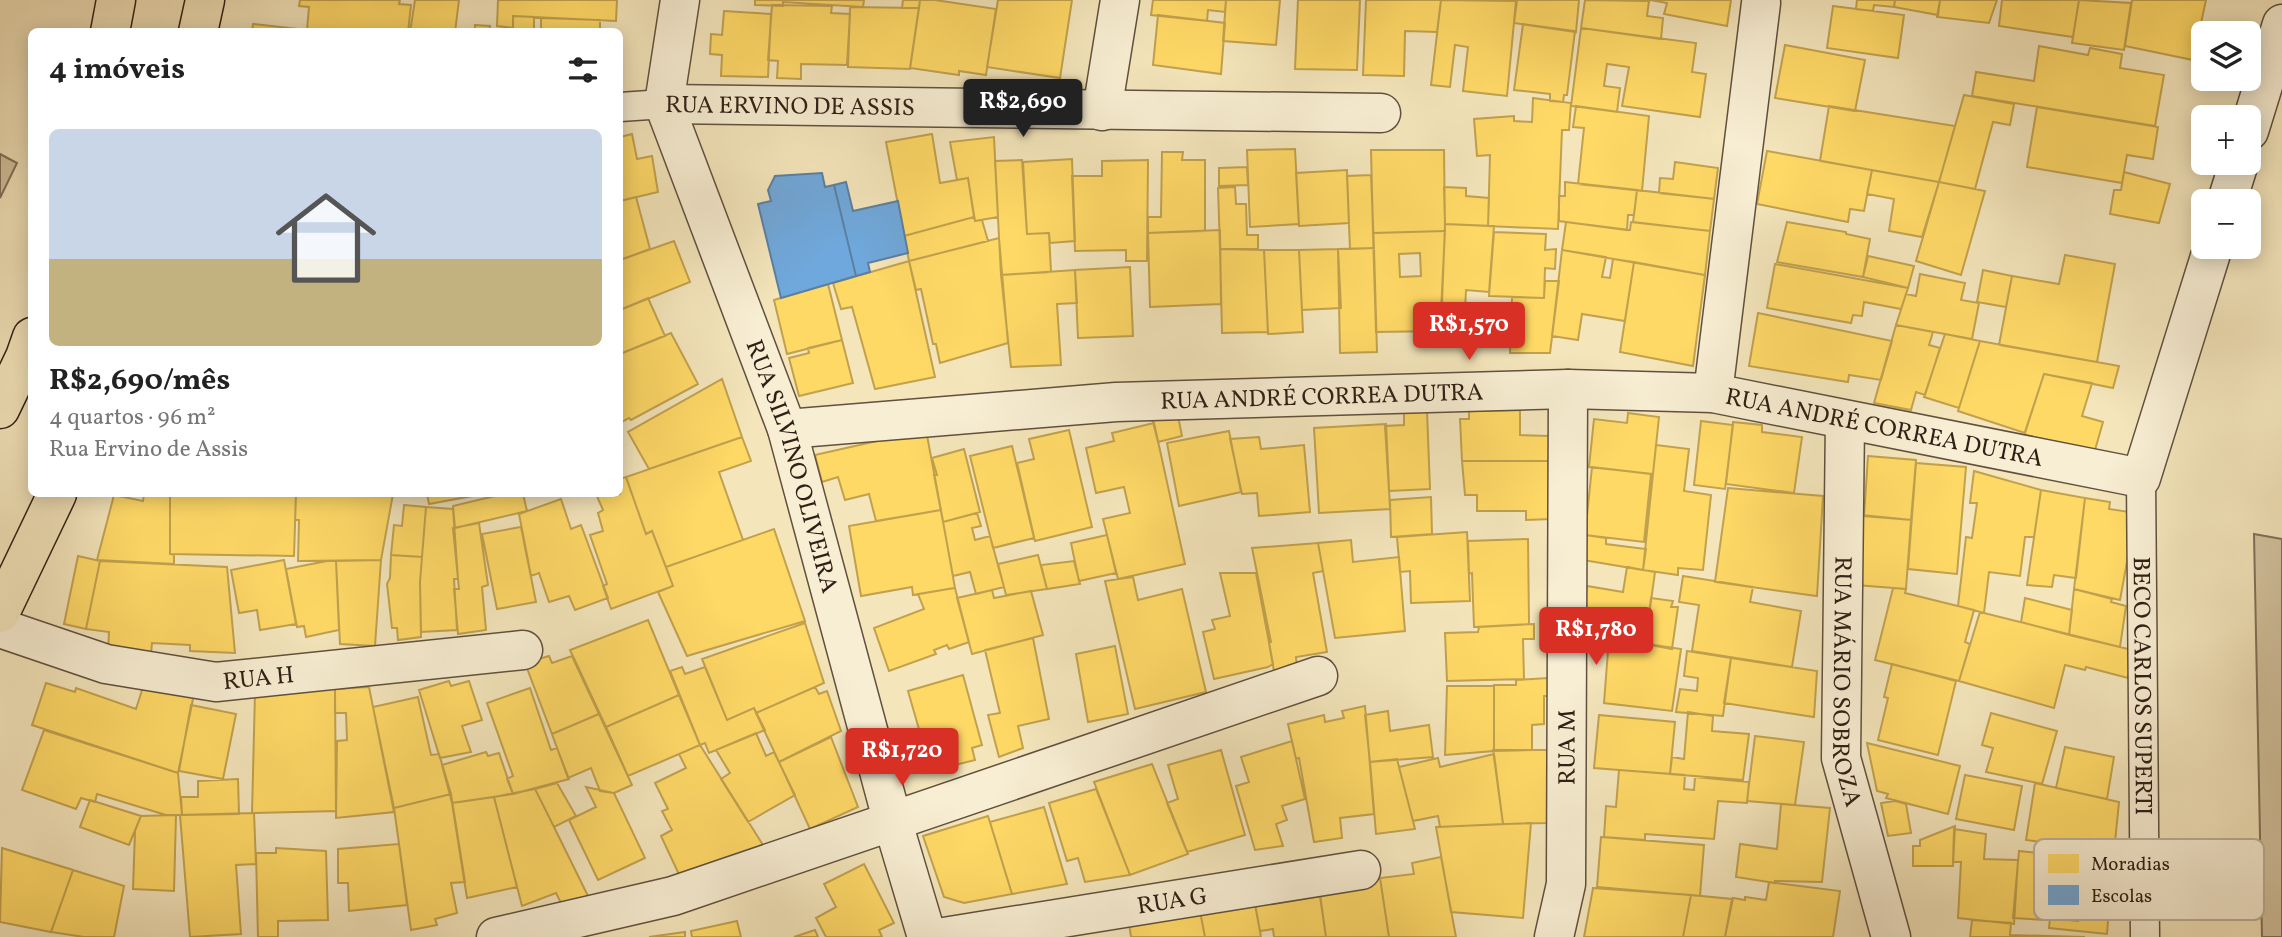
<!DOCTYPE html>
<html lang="pt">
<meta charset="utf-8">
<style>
:root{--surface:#fff;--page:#f6f6f6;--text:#222;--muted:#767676;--line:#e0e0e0;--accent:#d93025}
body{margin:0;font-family:Vollkorn,serif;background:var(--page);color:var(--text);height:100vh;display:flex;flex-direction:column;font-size:26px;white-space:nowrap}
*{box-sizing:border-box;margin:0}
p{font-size:23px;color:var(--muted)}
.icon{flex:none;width:38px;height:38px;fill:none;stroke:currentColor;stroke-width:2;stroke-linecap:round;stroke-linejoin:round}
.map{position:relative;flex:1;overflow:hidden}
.side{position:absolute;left:28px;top:28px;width:595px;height:469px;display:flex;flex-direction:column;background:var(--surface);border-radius:10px;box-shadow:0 4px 18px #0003}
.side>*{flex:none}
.fabs{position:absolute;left:2191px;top:21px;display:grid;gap:14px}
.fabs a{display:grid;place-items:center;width:70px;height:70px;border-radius:10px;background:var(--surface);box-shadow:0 4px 18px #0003;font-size:35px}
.price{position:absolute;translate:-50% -60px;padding:0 16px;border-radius:7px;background:var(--accent);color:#fff;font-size:23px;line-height:46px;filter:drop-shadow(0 2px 4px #0008)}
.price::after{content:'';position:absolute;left:50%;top:42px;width:21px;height:16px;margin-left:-10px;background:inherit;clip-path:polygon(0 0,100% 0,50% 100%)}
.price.on{background:#222;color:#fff}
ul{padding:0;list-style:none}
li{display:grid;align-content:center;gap:14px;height:371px;padding:0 21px}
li+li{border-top:2px solid var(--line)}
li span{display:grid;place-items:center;height:217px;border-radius:10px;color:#555}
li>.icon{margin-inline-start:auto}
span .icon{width:126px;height:126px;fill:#fffc;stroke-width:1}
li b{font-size:30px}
h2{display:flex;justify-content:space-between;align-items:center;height:84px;padding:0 21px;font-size:30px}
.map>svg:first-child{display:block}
.green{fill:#d3c39f;stroke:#81715a;stroke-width:2}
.homes{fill:#ffd966;stroke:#c1a14e;stroke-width:2;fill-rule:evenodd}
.schools{fill:#6fa8dc;stroke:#5c7fa1;stroke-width:2}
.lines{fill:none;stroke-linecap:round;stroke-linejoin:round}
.lane-casing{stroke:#60503f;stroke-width:31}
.street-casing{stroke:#60503f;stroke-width:41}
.primary-casing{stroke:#2f1f16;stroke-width:41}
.lane{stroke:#f8eed3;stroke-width:28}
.street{stroke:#f8eed3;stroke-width:38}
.primary{stroke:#f4e5bb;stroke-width:38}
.labels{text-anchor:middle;stroke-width:7;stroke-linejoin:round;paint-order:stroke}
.street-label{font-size:24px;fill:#2f1f16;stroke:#f8eed3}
.key{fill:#f8eed3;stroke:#bcb09a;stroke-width:2}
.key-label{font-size:19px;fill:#2f1f16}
</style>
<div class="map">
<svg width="2282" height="937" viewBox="0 0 2282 937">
<rect width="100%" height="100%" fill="#f4e5bb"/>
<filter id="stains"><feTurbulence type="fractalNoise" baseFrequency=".00286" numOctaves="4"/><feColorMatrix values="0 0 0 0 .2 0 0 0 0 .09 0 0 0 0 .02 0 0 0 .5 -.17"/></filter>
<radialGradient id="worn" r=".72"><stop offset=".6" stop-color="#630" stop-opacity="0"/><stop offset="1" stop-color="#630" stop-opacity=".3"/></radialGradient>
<path class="green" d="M0,154L17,163L0,198Z
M2254,534L2282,539V937H2262Z"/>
<path class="homes" d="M300,0H400L399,4L411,5L408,32L307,30L309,7L299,6Z
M415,0H459L455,32H410Z
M498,0H617L616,21L513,16V28L497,26Z
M755,0H864L863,7L783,2V6L755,5Z
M903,0H920L919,8H902Z
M920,0H935L996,9L986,75L959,71V75L910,68Z
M998,0H1072L1060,78L987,67Z
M1153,0H1226L1225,12L1208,10L1207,21L1151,15Z
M1226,0H1280L1276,45L1223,41Z
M1298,0H1360L1357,70L1295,69Z
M1366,0H1441L1437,32L1405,31L1404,76L1363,75Z
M1441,0L1516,1L1507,96L1463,91L1468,47L1455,45L1450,87L1431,85Z
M1517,0H1579L1576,32L1514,23Z
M1585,0L1649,1L1647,16L1663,18L1661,39L1581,28Z
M1650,0H1731L1727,26L1664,14L1667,3Z
M1857,0H1895L1894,7L1874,5L1873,11L1856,9Z
M1895,0H1940L1938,15L1894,7Z
M1940,0H1997L1989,23L1937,17Z
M2002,0H2079L2073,37L1999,26Z
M2079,0L2131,3L2124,50L2072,43Z
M2132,0H2206L2193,60L2125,46Z
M772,5L832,6L831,13L850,14L847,65L801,64V79L777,78L778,61L768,60Z
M1833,6L1904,15L1898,58L1827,48Z
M850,7L919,8L910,69L848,67Z
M724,11L771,14L768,77L721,76L722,55L710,54L711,34L722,35Z
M1158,15L1225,23L1221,74L1153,65Z
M513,16L534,17V32H513Z
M541,18L600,20V32H541Z
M253,24L307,30L322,32H252Z
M1523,24L1575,31L1567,95H1564L1563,102L1550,101V94L1514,90Z
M475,25L490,26V32H475Z
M1581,28L1696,43L1692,72L1706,74L1700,117L1622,106L1629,67L1607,64L1604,86L1620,88L1617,112L1571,106Z
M1785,45L1865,60L1855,111L1775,98Z
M2039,46L2088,55L2090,48L2122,54L2120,68L2164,75L2155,126L1972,96L1976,72L2034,81Z
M1964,95L2014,104L2010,125L1993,122L1975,189L1939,182Z
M1533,98L1571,103L1569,130H1562L1558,229L1488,226L1490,155L1477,156L1474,119L1514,116V121L1532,122Z
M1576,106L1649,116L1642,191L1578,184L1584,128L1573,127Z
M1829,106L1955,126L1939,182L1820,161Z
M2037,107L2158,127L2153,159L2127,155L2122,183L2027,167Z
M632,134L637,159L652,156L658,192L620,201V137Z
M932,134L940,183L968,178L974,217L904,236L886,142Z
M994,137L998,217L975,221L968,178L957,180L950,142Z
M1295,149L1299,224L1250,227L1247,150Z
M1371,150H1444L1445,231L1373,233Z
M1767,151L1872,170L1864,211L1850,209L1848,222L1757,204Z
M1162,152H1183L1182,160H1205V231L1148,233V217H1161Z
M1072,159L1075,241L1050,243L1049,233L1027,234L1023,162Z
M1022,160L1027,234L1049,233L1051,272L1001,275L995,161Z
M1148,160L1147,261H1126V250L1075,251L1072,176H1102V161Z
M1675,162L1718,168L1714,199L1659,193L1660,178L1673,179Z
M1247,167L1248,185L1219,186V168Z
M1347,170L1349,223L1299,226L1296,173Z
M1872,170L1939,182L1922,237L1889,231L1894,199L1867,194Z
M2124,172L2170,184L2159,223L2110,214L2114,190H2121Z
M1371,175L1374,248L1350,249L1347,176Z
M1565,182L1637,190L1634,215H1628L1627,230L1559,221V196H1565Z
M1939,182L1985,191L1961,275L1916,261Z
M1235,187L1236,204H1246L1247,235H1258V249H1220L1218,188Z
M1444,187L1466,188V196L1489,198L1488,226L1445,224Z
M1637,190L1714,199L1710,231L1633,222Z
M636,197L650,249L620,260V201Z
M974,217L975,221L982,220L988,241L909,261L904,236Z
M1566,222L1630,230L1631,222L1710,231L1705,275L1562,250Z
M1787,222L1846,232V234L1870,239L1863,277L1777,262Z
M1445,224L1494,226L1489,292L1466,290L1464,331L1441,329Z
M1220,230L1221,304L1150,307L1148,233Z
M1445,231L1440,331L1376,332L1373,233ZM1420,253L1421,276L1400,277L1399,254Z
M1494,232L1546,234L1545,250L1556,249L1555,269L1545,268L1544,298L1489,296Z
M999,238L1008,343L940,363L936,344H933L921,289L916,290L909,261Z
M674,241L690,282L620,310V260Z
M1374,248L1377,352L1340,353L1338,249Z
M1220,249L1264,250L1268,332L1222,333Z
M1338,249L1341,308L1302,310L1299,250Z
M1264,250H1299L1303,332L1268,334Z
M1562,250L1606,257L1602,277L1610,278L1613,259L1634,262L1625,321L1582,314L1578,340L1552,336Z
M2065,255L2115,264L2097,362L1999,345L2012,276L2059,284Z
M1868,256L1914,266L1908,288L1863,277Z
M909,261L935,377L875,389L852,307L841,309L833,283Z
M1634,262L1705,275L1693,366L1620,352Z
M1775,264L1908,288L1901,309L1864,302L1862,316L1853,315L1851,323L1767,308Z
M1130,267L1133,336L1078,338L1075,270Z
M1075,270L1077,303L1057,304L1061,365L1011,367L1001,275Z
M1983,270L2012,276L2006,307L1977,302Z
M1920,274L1965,283L1961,300L1979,303L1972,339L1896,325L1906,294L1916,296Z
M1545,281H1559L1550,353H1510L1512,297L1544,298Z
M828,284L842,340L787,354L774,300Z
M648,298L665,336L620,354V310Z
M1758,313L1892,341L1881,380L1849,375L1848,382L1749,366Z
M1896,325L1933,332L1929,345L1940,348L1925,395L1916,392L1911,410L1874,403Z
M671,333L698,384L631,420L629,418L620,423V354Z
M1945,334L1980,341L1959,408L1924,397Z
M842,340L853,383L799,396L789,358L809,353L808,348Z
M1980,341L2119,366L2113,388L2044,374L2025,433L1958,411Z
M2044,374L2092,383L2082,416L2103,422L2095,450L2024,435Z
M722,379L742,437L649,469L628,432Z
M1520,410V435L1550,436L1551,461H1462L1460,419H1469V411Z
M1427,411L1430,489L1389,491L1385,426L1404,425V412Z
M1628,413L1659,417L1653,474L1589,467L1594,419L1627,423Z
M1178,416L1182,436L1158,442L1152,418Z
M1701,421L1733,425L1725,489L1694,485Z
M1733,422L1762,425V432L1802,437L1794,493L1726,484Z
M1154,423L1185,564L1118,579L1103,519L1130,513L1124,487L1096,493L1086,448L1114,441L1112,433Z
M1386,424L1390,509L1319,513L1314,428Z
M926,430L941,510L876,521L869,494L845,500L838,477L822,482L815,455Z
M1069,430L1092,527L1035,541L1017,463L1034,459L1029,439Z
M1229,431L1241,492L1179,506L1167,443Z
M742,437L751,461L719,472L743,540L666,567L652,531L646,534L626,477Z
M1259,437L1261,449L1304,445L1310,512L1259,516L1257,493L1242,494L1230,439Z
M1656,445L1689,449L1684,491L1711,495L1703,570L1678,568V575L1643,570Z
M1012,446L1034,538L993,548L970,456Z
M964,449L980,512L943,522L934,475H937L932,458Z
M1868,456L1916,460L1911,520L1864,516Z
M1462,461H1551L1552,519L1526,520V511H1477V495H1465Z
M1916,463L1966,467L1957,574L1908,569Z
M1592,467L1651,474L1644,542L1585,535Z
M1974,471L2041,490L2034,537H2025L2020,576L1989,572L1984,613L1958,606L1966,537L1972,538L1977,503H1970Z
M626,477L646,534L652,531L673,586L611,609L603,586L607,584L590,535L603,531L598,513L603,510L596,494H620V479Z
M1728,488L1823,496L1817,596L1715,582Z
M2041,490L2085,498L2076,578L2054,575L2052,587L2027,585Z
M144,494H170V554L174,555V564L97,560L114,495L143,501Z
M170,494H296L294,556L170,554Z
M296,494H393L381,560L298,561L299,520H295Z
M427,494H483L429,504Z
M503,494H523L527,511L455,528L453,506Z
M1431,497L1432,534L1391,537L1390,500Z
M2085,498L2110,502L2109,509L2136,513L2120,600L2074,589Z
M561,499L571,529L581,525L608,598L575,610L569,596L549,602L539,573L531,576L519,514Z
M404,505L426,507L422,557L391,555L394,525L402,526Z
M426,507L453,509L458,579H454L457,630L421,632L420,582Z
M941,510L955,588L913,595L912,587L861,596L849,526Z
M977,513L981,526L972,528L975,540L990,536L1004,587L976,594L970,572L953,576L943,522Z
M1861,515L1911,520L1906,589L1856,585Z
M479,523L488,585L482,587L486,630L458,634L454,589H459L453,528Z
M521,527L536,602L497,609L482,534Z
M774,529L805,621L687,656L658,592L673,586L666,567Z
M1467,532L1470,601L1411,603L1410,571L1400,572L1397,537Z
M1107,535L1116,573L1079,581L1071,543Z
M1585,535L1606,538V544L1646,549L1643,570L1577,559Z
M1528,539L1529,624L1474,627L1472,573L1469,574L1468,541Z
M1351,540L1353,562L1399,557L1405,631L1335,638L1318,543Z
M1318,543L1323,571L1313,573L1327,652L1296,657L1297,669L1275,677L1269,643L1271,642L1252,548Z
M391,555L422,557L420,582L421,637L398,640L397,628H392L387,584L390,578Z
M1038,555L1047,589L1006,595L998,564Z
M78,556L100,561L86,629L64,624Z
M284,560L296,624L260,630L257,610L239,613L231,570Z
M381,560L375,646L340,644L336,561Z
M100,561L227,567L235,653L190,651V645L152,643L151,653L108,651L109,632L86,629Z
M327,561H336L339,630L306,637L304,626L297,627L286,569Z
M1074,561L1080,584L1047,589L1041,565Z
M1627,567L1655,572L1645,644L1598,637L1599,628L1581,624L1587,586L1623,592Z
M1220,573H1256L1273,664L1268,667L1214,679L1203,632L1215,629L1212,620L1230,616Z
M1683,576L1753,587L1750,602L1801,611L1792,667L1692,651L1699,605L1679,602Z
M1133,577L1138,600L1182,589L1206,692L1135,709L1105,581Z
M955,588L969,642L949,649L947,645L934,650L936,654L889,671L874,628L924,609L918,594Z
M1893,588L1906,589L1905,593L1974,610L1965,642L1970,644L1959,681L1875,660Z
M2074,589L2112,599L2111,602L2126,606L2120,647L2069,635Z
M992,590L994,598L1031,591L1043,635L972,654L957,598Z
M1651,598L1673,601L1671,607H1678L1672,649L1645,644Z
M2025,598L2072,610L2069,635L2021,622Z
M1980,612L2132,650L2128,678L2086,667L2085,670L2065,665L2054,708L1959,681Z
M648,620L679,695L606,727L570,650Z
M805,623L824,683L756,713L754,708L727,720L702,659Z
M1534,624V639H1523L1524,679L1447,681L1445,633L1478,632L1479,627Z
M1033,638L1049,719L1018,726L1023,748L999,757L988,715L1000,713L985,650Z
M1609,638L1681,649L1672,711L1604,703Z
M1115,646L1128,714L1088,722L1076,654Z
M1687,651L1731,658L1723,716L1676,712L1680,689L1697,691L1698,678L1684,676Z
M549,656L552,663L572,656L599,714L552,734L525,663Z
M1731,658L1817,671L1814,717L1724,703Z
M1892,664L1956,681L1938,755L1878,740L1888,698L1884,697Z
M682,667L685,674L705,667L727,720L754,708L765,730L709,753L705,743L700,745L670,671Z
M963,675L982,745L972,748L975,760L931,771L908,691Z
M1548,678V696H1544V724L1532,725V750L1494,751V685H1516V680Z
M449,681L451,686L469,681L482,720L462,726L471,752L440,758L419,690Z
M46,683L75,692L76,688L136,709L143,687L194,694L178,773L32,725Z
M1447,686H1494V751L1445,755Z
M369,687L394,812L336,818L337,741L347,740L346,713H335V689Z
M815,687L819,694L827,691L841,731L779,762L756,713Z
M530,688L551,750L557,748L569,779L513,794L507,779L513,776L487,703Z
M335,689L336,811L252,813L255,692Z
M679,695L700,745L628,776L606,727Z
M418,697L431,755L439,754L451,794L394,808L373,707Z
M191,705L236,714L223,779L179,771Z
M1365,706L1374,814L1340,818L1342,838L1314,842L1299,758L1296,759L1288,724L1324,715L1325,722L1344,718L1342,711Z
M1388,711L1390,731L1429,725L1433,757L1370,762L1365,715Z
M1688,712L1713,716L1712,731L1749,734L1743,780L1670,774L1672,757L1684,759Z
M1991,713L2057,731L2042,784L1986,772L1993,748L1982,745Z
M599,714L632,785L614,793L600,791L591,768L568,778L552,734Z
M1599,715L1675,722L1670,774L1594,768Z
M44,730L178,773L182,815H166L97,794L95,802L81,798L76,809L22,790Z
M756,733L766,756L774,752L795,795L748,822L721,779L730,773L716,750Z
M1755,736L1804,742L1795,805L1747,801Z
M831,737L858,807L810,829L779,762Z
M1292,741L1305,799L1282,806L1287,820L1276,824L1283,846L1255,850L1236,786L1249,782L1241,757Z
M1867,743L1960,766L1948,814L1886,798L1888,794L1877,791Z
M700,745L763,845L716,871L683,883L661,836L672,830L662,811L668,809L655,783L686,768L679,754Z
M2065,747L2114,757L2107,799L2056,788Z
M1221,750L1245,835L1187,852L1167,803L1178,799L1168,765Z
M1547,750V823L1503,824L1493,750Z
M486,752L488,756L499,753L513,794L452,803L442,765Z
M1494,754L1503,824L1440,827L1438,816L1413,821L1399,767L1438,758L1440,767Z
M1397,759L1415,829L1376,834L1370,762Z
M1152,764L1188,854L1130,875L1094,782Z
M1619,770L1685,775L1684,789L1694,790L1695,777L1749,782L1747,803L1718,801L1714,839L1645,834V840L1604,837L1606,806L1616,807Z
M1965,775L2022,786L2014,830L1956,819Z
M238,779L239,814L182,815L181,797H198V781Z
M557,783L576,816L554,827L535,789Z
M2035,783L2119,802L2114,852L2026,840Z
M586,787L614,793L645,858L598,880L569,820L596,807Z
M535,789L554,827L589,898L561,903L556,893L522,906L494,797Z
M1096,789L1130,875L1085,882L1078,858L1067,861L1049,803Z
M451,794L465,882L451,883L457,913L435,919L437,925L411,930L394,808Z
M494,797L517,887L467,898L452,803Z
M90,800L141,816L129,845L80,827Z
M1895,801L1906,804L1911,833L1888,836L1881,803Z
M1781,804L1830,808L1822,882L1775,881V883L1736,877L1740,844L1777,849Z
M1044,807L1067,884L1012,894L990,822Z
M254,813L256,864L236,865L241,934L190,937L180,815Z
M176,815L174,891L133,889L135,831L141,816Z
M988,816L1012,894L964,903L944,897L923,836Z
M1531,823L1523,918L1451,912L1436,827Z
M1955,826L1953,866H1913V846H1920V840Z
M1954,829L1986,834L1984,859L2018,860L2014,924L1958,918L1961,862H1953Z
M1601,837L1704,845L1700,896L1597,887Z
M2052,843L2069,845L2067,865L2082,866L2078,921L2046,918Z
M399,844L407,905L349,911L348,883H338V849Z
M2,848L73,870L51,932L0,922Z
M276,848L326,851L328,920L278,921V937H258L256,853H276Z
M2019,851L2051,854L2046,920L2013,918Z
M1441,857L1456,937H1389L1380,878L1414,874L1412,863Z
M864,864L894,923L879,930L882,937H826L816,918L836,907L824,884Z
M73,870L124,886L114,937H84L51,932Z
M1380,878L1389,937H1326L1319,887Z
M2081,880L2090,881L2088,895L2110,896L2107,934L2049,928L2050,918L2078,921Z
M1769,882L1840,891L1833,937H1725L1733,898L1745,900V897L1766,900Z
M1318,883L1326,937H1274L1273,929L1260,931L1252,889Z
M1593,888L1691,895L1683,937H1584Z
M1253,892L1261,937H1205L1198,901Z
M1691,895L1732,899L1725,937H1683Z
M1198,901L1205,937H1131L1127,909Z
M1972,920L2011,923L2010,935L2085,937H1970Z
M737,921L741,937H692L691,931Z
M815,930L818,937H794Z
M685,932V937H649Z"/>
<path class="schools" d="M822,173L825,187L834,185L856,276L781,298L758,204L771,201L768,190L775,176Z
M846,182L853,211L898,201L908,253L868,263L870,272L856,276L834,185Z"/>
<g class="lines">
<defs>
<g id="lane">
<path d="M620,107L664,104"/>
<path id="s1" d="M2141,478L2145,937"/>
</g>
<g id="street">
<path id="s2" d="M680,0L664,104L787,429L893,823L927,937"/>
<path id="s3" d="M664,104L1381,113"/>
<path d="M1102,111L1120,0"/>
<path d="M2249,131L2282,24"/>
<path d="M2227,201L2239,163"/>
<path d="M1713,393L1761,3"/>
<path id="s4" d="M1845,420L1841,758L1891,937"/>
<path id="s5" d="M787,429L1116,402L1568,389L1713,393L2141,478L2213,247"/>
<path id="s6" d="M0,628L106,664L216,682L523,650"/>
<path d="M496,937L673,896L1318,676"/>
<path id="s7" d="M944,937L1361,870"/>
<path id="s8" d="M1554,937L1566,884L1568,389"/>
</g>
<path id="primary" d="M110,32L116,0
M198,32L205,0
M0,409L25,357L32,337
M0,613L57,494"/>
</defs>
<use href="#lane" class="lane-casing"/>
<use href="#street" class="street-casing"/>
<use href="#primary" class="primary-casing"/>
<use href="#lane" class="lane"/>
<use href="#street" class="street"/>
<use href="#primary" class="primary"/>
</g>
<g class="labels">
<g class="street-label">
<text dy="8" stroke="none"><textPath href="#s3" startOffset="126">RUA ERVINO DE ASSIS</textPath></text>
<text dy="8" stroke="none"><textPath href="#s5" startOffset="536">RUA ANDRÉ CORREA DUTRA</textPath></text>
<text dy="8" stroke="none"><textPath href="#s5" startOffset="1102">RUA ANDRÉ CORREA DUTRA</textPath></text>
<text dy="8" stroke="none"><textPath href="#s2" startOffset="490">RUA SILVINO OLIVEIRA</textPath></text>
<text dy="8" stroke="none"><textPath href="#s6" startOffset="266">RUA H</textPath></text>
<text dy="8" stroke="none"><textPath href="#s4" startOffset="262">RUA MÁRIO SOBROZA</textPath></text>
<text dy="8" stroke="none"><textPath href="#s1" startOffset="208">BECO CARLOS SUPERTI</textPath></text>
<text dy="8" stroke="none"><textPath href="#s8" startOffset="191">RUA M</textPath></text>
<text dy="8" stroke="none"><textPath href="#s7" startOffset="231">RUA G</textPath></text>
</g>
</g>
<rect x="2034" y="839" width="230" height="81" rx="10" class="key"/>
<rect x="2048" y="854" width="31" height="19" fill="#ffd966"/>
<rect x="2048" y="885" width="31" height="20" fill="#6fa8dc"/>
<g class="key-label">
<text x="2091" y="870">Moradias</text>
<text x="2091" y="902">Escolas</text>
</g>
<rect width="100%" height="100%" filter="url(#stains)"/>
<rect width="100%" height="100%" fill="url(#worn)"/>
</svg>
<div class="fabs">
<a><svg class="icon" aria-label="layers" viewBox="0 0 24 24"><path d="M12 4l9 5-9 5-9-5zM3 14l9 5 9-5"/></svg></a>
<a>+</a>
<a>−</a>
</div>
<b class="price on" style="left:1023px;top:139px">R$2,690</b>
<b class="price" style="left:1469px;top:362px">R$1,570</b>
<b class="price" style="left:1596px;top:667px">R$1,780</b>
<b class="price" style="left:902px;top:788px">R$1,720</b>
<section class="side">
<h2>4 imóveis<svg class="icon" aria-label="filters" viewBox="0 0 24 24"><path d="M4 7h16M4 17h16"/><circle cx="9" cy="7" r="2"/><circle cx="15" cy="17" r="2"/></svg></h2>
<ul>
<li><span style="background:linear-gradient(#c9d6e8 60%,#c2b280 0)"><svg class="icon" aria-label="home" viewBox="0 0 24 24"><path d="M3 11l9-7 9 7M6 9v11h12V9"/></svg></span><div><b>R$2,690/mês</b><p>4 quartos · 96 m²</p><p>Rua Ervino de Assis</p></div></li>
</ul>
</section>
</div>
